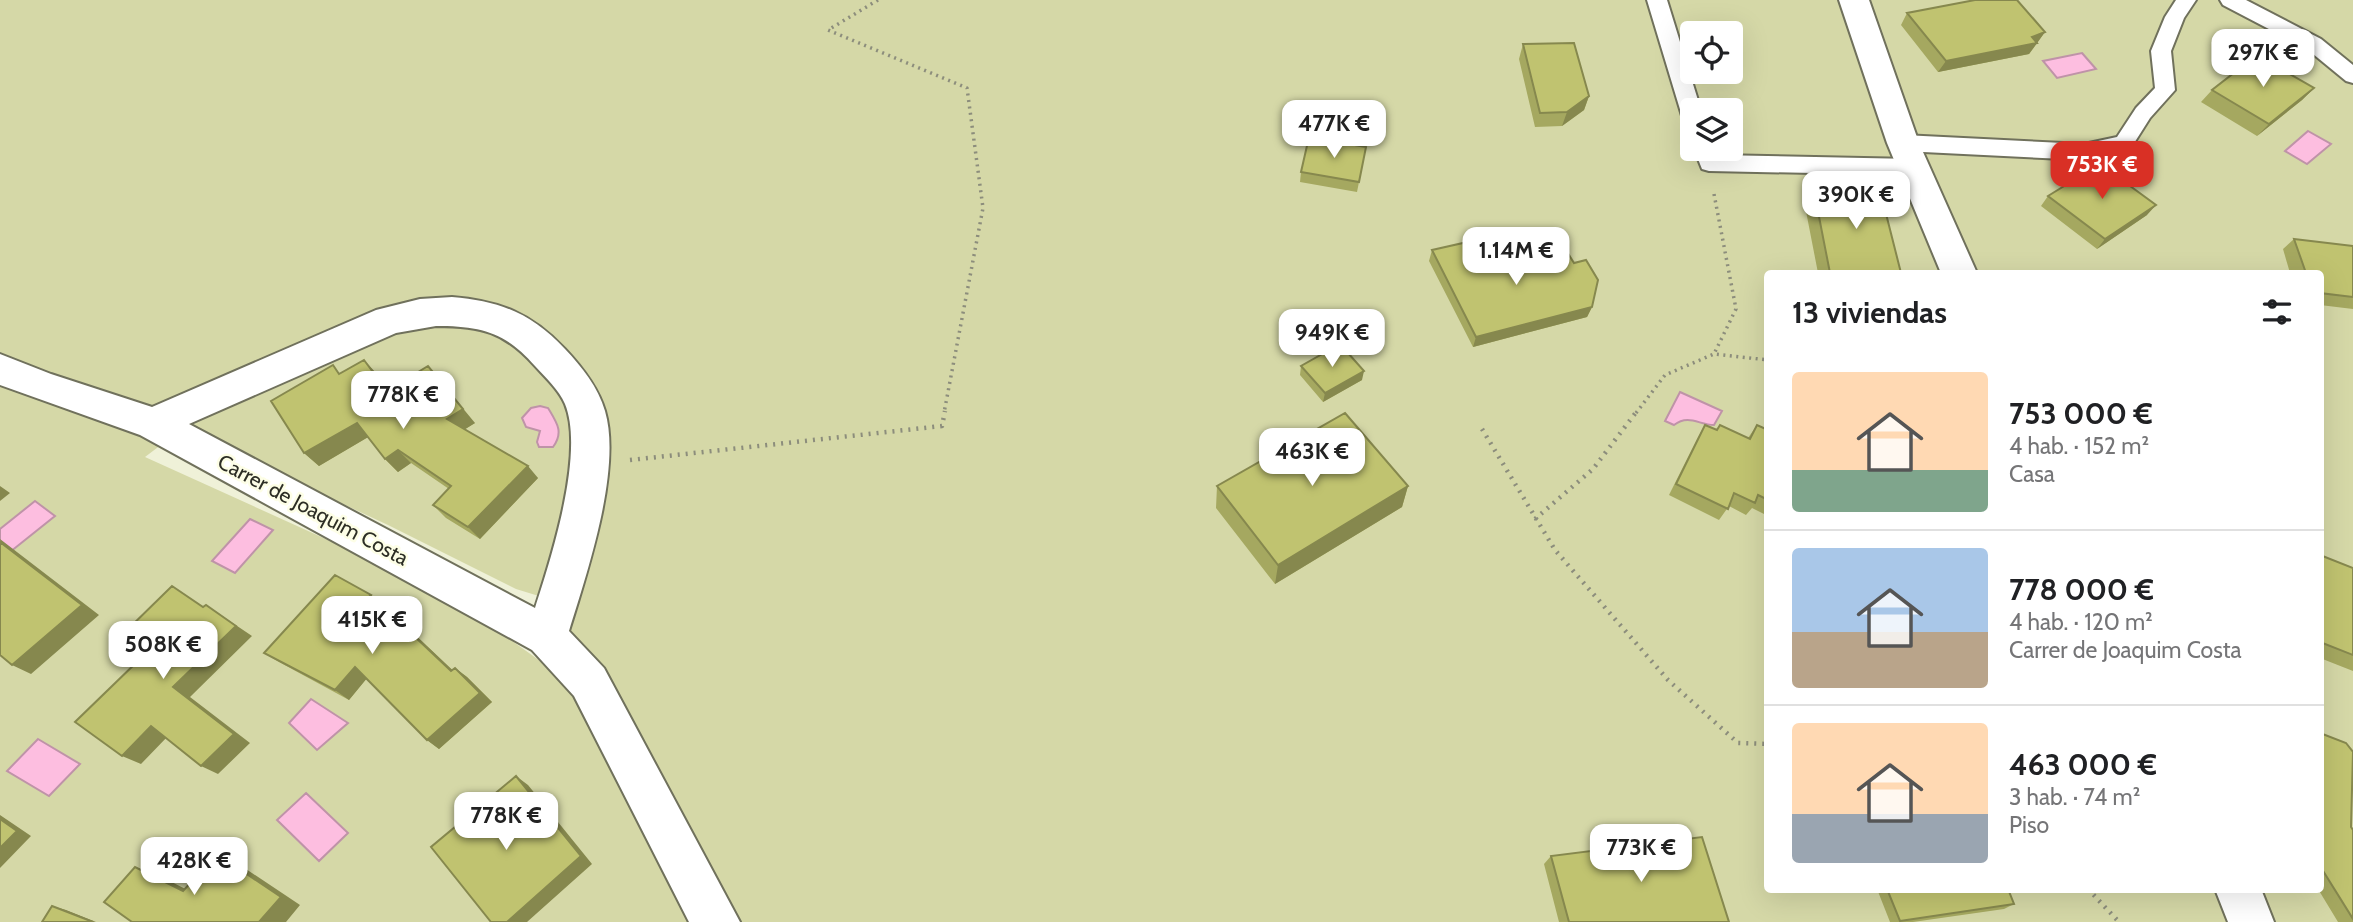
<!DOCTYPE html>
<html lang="es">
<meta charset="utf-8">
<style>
:root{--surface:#fff;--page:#f2f2f2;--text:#202124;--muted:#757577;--line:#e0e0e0;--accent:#d93025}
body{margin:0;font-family:Cabin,sans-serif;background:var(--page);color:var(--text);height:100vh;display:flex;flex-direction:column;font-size:26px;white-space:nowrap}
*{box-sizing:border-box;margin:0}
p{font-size:23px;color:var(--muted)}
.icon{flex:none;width:38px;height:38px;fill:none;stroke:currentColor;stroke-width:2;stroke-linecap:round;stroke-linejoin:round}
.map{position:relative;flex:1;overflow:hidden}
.sheet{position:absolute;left:1764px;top:270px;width:560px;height:623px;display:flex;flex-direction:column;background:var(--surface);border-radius:7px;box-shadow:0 7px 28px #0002}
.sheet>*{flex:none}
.tools{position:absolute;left:1680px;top:21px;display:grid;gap:14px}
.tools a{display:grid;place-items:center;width:63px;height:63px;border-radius:7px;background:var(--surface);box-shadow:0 7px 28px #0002;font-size:35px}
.price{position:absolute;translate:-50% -60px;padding:0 16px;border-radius:14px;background:#fff;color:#222;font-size:23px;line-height:46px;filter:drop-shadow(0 2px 4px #0008)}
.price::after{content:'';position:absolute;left:50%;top:42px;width:21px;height:16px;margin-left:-10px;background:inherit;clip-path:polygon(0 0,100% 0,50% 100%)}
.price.current{background:var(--accent);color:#fff}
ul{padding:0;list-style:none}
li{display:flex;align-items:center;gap:21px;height:175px;padding:0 28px}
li+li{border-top:2px solid var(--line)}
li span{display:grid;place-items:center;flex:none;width:196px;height:140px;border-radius:7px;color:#555}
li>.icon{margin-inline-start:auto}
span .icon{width:84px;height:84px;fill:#fffc;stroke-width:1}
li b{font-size:30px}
h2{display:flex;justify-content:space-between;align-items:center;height:84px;padding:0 28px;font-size:30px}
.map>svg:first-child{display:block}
.green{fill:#d5d8a7;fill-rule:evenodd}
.water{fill:#fdbee0;stroke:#bf93a8;stroke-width:2}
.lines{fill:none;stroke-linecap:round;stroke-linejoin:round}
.service-casing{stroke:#70715c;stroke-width:4}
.minor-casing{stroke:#70715c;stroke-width:4}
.path-far1{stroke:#8c8d7c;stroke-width:3.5;stroke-dasharray:2 4.5;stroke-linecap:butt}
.path{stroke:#8c8d7c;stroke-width:4.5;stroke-dasharray:2 6;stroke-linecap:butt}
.service{fill:#fff;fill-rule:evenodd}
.minor{fill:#fff;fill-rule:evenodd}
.wall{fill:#a5a860}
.shaded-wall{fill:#86884e}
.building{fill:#c0c370;stroke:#86884e;stroke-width:2}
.labels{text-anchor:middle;stroke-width:5;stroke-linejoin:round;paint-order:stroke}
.street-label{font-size:21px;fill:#2d2e25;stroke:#fdfee6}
</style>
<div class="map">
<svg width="2353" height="922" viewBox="0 0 2353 922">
<rect width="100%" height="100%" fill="#eff1d8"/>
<path class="green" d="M0,0H2353V922H0ZM1692,33H1731V72H1692ZM1692,110H1731V149H1692ZM1768,273H2320V889H1768ZM182,429L388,525L516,589L542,597L543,663L477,616L350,550L145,457Z"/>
<path class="water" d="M2082,53L2096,69L2057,78L2043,61Z
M2308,131L2331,144L2307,164L2285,151Z
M1680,392L1722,411L1714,425C1699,425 1689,414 1674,425L1665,421Z
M540,406L548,408C557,423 564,432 553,447H539L537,442L540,431L526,427L522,418L531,408Z
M35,501L55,516L0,560V529Z
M250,519L273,530L235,573L212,561Z
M311,699L348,723L317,750L289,723Z
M38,739L80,764L49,796L7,771Z
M306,793L348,833L319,861L277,820Z"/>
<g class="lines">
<defs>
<path id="service" d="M1647,0H1667L1701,110H1692V123L1685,121L1682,116Z
M2176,0H2196L2184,18L2171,51L2175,90L2150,118L2131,148L2084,160L1903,151L1896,148L1893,143L1896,138L1903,135L2084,144L2117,137L2136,108L2155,88L2151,51L2165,17Z
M2220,0H2246L2321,39L2353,65V83L2346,81L2307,49L2223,5Z
M1694,149H1714L1717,155L1913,159L1921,161L1924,167L1921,173L1913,175L1709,171L1702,169Z"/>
<path id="minor" d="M1839,0H1869L1919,143L1977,273H1941L1887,143Z
M452,297C500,301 531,313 565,349C582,367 598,387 605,411C622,469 587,573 569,631L604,668L740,922H689L574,696L532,650L140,435L0,385V354L51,374L152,407L376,310L420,299ZM436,326C481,326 505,332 535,366C546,378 559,390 565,404C585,453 551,559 535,608L189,424L396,333Z
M2215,889H2261L2274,922H2228Z"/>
</defs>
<use href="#service" class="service-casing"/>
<use href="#minor" class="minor-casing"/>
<path class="path-far1" d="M878,0L828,30L967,88L983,208L944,413
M1714,194L1736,309L1714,354
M1636,413L1665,375L1714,354L1768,360"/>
<path class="path" d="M1482,429L1555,550L1668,680L1738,743L1768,744
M630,460L942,426L945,411
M1535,519L1593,469L1637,411
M2088,889L2119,922"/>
<use href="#service" class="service"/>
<use href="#minor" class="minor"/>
</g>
<path class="wall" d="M1907,13L2045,32L2029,54L1938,72L1901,25Z
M1523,44L1589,96L1584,110L1562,126L1535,127L1519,59Z
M2314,88L2302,100L2257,136L2201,102L2212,90Z
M1366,147L1357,192L1300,182L1301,172Z
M1813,186L1901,273H1818L1804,201Z
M2048,196L2147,215L2097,249L2041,206Z
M2294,239L2353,246V309L2320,305V273H2290L2283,249Z
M1432,250L1485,267L1592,307L1587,317L1473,347L1429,261Z
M1301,366L1362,380L1323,402L1300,375Z
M341,374H377L388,390L475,423L465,429L538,478L480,539L446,518L433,505L449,489L411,463L398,472L385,459L368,437L319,466L304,453Z
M1705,425L1716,430L1720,425L1748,438L1757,425L1768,430V516L1752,508L1746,515L1729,506L1719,520L1669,495L1698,437Z
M1217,486H1408L1402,507L1275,584L1216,508Z
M2320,555L2353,568V671L2320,658Z
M371,595L384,605L383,606L412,625L409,629L452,670L455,668L467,677L492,702L439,749L427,740L366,679L349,700L279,662L264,653Z
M2320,733L2353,830V922H2338L2318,889H2320Z
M1551,856L1729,922H1559L1544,864Z
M1877,889H2008L2014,904L2004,909L1913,922H1890Z"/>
<path class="shaded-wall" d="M2045,32L2029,54L1938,72L1946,61Z
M2314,88L2302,100L2257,136L2269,124Z
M1589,96L1584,110L1562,126L1567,112Z
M2156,205L2147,215L2097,249L2105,239Z
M1592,307L1587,317L1473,347L1476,337Z
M364,360L377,374L399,405L387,391Z
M428,366L475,423L459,433L447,419Z
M1364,371L1362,380L1323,402L1325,393Z
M357,423L370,436L319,466L304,453Z
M398,450L411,463L398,472L385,459Z
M528,466L538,478L480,539L468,527Z
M0,486L10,493L0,501Z
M1408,486L1402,507L1275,584L1278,565Z
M0,539L99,615L31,674L12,665Z
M371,595L384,605L381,609L368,598Z
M206,605L252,636L190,697L250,743L218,774L201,766L173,687Z
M400,615L412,625L409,629L463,680L451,671L396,619Z
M355,667L368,677L349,700L335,690Z
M455,668L467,677L492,702L439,749L427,740Z
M151,726L169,735L141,764L122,756Z
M516,776L528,785L592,864L527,922H507Z
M0,815L31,836L0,868Z
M217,854L237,863L300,905L286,922H259Z
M135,867L158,875L205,899L183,891Z
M52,906L66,910L96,922H93Z"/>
<path class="building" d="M1975,0H2017L2045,32L2032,37L2037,43L1946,61L1907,13Z
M1574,43L1589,96L1567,112L1540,113L1523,44Z
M2257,55L2314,88L2269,124L2212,90Z
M1309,137L1366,147L1359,182L1301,172Z
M2100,164L2156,205L2105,239L2048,196Z
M1813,186L1880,190L1901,273H1830Z
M2294,239L2353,246V297L2320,293V273H2306Z
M1472,241L1485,267L1564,247L1574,263L1586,260L1598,280L1592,307L1476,337L1432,250Z
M1340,344L1364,371L1325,393L1301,366Z
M364,360L387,391L428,366L463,409L447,419L528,466L468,527L433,505L451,486L398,450L385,459L357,423L304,453L271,401L333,365L339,374Z
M1345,413L1408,486L1278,565L1217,486Z
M1705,425L1717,430L1720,425L1750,439L1757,425L1768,430V500L1758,495L1755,503L1734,493L1728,509L1676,484Z
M0,542L82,605L12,665L0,655Z
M2320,555L2353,568V655L2320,642Z
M335,575L371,595L368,598L400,615L396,619L451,671L455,668L480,693L427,740L355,667L335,690L264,653Z
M172,586L203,607L206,605L236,626L173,687L234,734L201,766L151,726L122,756L75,722L142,657L118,639Z
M2320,733L2346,743L2353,752L2351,827L2353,830V919L2320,866Z
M516,776L581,856L507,922H491L431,847Z
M0,819L17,831L0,848Z
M1702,837L1729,922H1569L1551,856Z
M217,854L281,897L259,922H132L104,902L135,867L183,891Z
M1887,889H2008L2014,904L1900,921Z
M52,906L93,922H42Z"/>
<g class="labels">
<g class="street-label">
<text transform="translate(313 510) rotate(28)" y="7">Carrer de Joaquim Costa</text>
</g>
</g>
</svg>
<div class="tools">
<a><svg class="icon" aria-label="locate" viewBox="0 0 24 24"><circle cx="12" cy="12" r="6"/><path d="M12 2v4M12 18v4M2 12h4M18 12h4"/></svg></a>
<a><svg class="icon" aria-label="layers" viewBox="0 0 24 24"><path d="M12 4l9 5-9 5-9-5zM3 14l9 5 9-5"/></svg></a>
</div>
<b class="price" style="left:2263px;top:89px">297K €</b>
<b class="price" style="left:1334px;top:160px">477K €</b>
<b class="price current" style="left:2102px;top:201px">753K €</b>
<b class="price" style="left:1856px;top:231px">390K €</b>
<b class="price" style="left:1516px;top:287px">1.14M €</b>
<b class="price" style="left:1332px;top:369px">949K €</b>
<b class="price" style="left:403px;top:431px">778K €</b>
<b class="price" style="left:1312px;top:488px">463K €</b>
<b class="price" style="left:372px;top:656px">415K €</b>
<b class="price" style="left:163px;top:681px">508K €</b>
<b class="price" style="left:506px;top:852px">778K €</b>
<b class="price" style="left:1641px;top:884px">773K €</b>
<b class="price" style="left:194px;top:897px">428K €</b>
<section class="sheet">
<h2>13 viviendas<svg class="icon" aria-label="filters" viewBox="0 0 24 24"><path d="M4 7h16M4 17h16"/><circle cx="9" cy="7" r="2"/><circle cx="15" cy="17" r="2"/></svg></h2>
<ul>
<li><span style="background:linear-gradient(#ffd9b3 70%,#7fa58c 0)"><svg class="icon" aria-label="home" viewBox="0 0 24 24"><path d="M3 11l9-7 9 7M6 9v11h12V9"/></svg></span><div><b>753 000 €</b><p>4 hab. · 152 m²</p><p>Casa</p></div></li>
<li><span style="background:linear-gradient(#a9c7e8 60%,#b9a48a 0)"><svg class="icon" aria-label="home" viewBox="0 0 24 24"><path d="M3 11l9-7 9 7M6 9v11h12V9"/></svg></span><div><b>778 000 €</b><p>4 hab. · 120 m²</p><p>Carrer de Joaquim Costa</p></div></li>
<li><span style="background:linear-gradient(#ffd9b3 65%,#9aa5b1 0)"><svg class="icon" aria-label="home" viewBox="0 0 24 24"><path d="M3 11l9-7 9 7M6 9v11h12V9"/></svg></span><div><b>463 000 €</b><p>3 hab. · 74 m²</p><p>Piso</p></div></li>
</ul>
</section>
</div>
